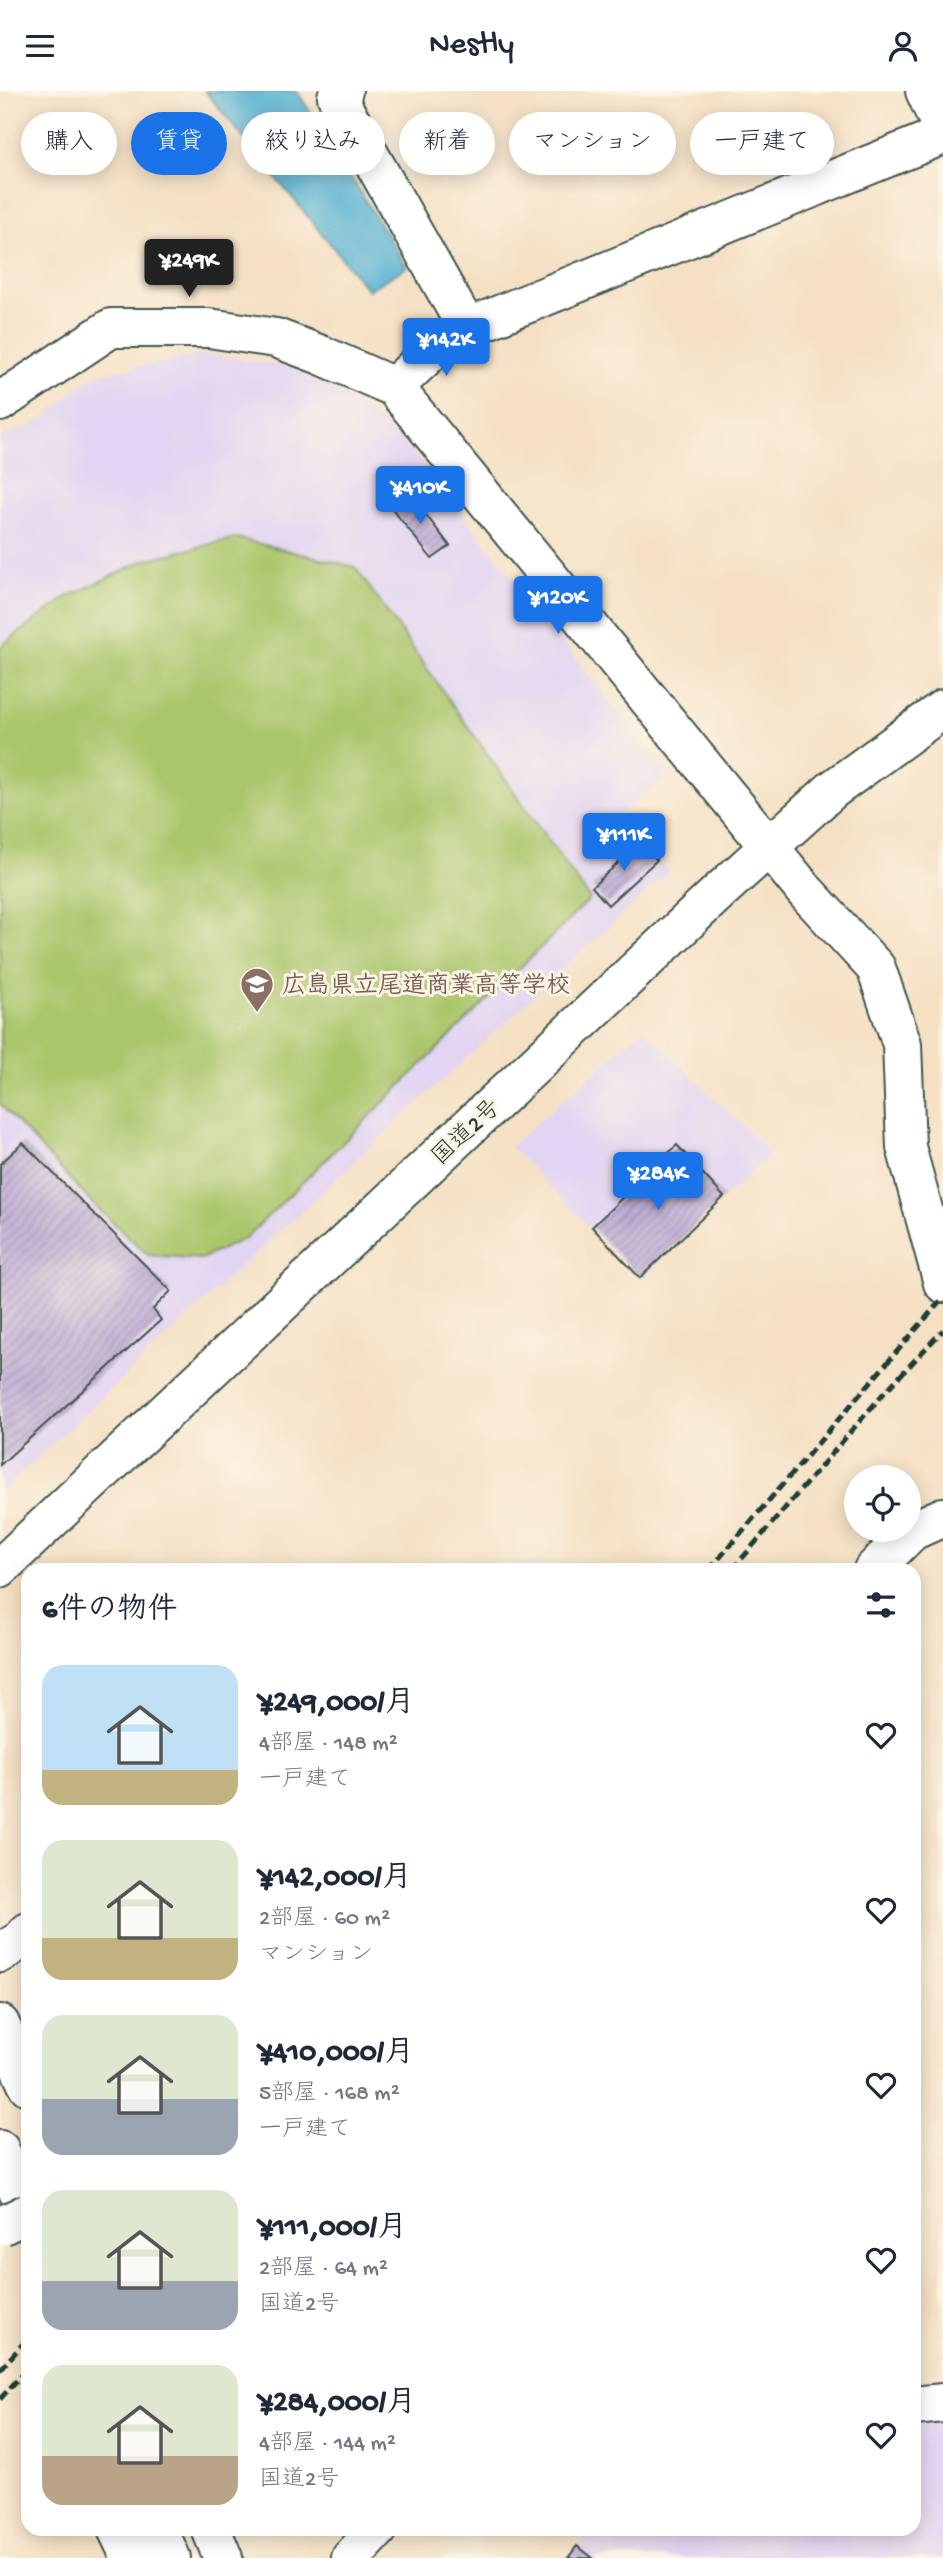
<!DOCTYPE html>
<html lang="ja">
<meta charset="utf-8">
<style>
:root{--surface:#fff;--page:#f6f6f7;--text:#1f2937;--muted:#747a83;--accent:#1a73e8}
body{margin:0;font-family:"Gochi Hand","Klee One",sans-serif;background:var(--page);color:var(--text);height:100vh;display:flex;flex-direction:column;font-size:26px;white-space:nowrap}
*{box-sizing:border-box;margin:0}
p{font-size:23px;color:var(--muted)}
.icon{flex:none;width:38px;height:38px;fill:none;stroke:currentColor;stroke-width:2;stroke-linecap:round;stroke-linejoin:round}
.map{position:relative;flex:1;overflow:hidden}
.panel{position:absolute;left:21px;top:1472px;width:900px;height:973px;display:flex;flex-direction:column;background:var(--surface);border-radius:21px;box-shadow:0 4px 18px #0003}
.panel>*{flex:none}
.hud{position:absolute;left:21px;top:21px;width:901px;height:63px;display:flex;gap:14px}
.controls{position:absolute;left:844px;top:1374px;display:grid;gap:14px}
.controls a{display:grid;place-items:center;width:77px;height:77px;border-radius:50%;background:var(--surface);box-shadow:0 4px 18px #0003;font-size:35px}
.price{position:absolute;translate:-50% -60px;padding:0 16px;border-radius:7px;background:var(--accent);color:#fff;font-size:23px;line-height:46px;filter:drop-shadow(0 2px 4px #0008)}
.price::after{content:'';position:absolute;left:50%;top:42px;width:21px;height:16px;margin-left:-10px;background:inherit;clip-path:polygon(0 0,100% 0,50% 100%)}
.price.active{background:#222;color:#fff}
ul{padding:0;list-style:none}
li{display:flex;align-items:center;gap:21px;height:175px;padding:0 21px}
li span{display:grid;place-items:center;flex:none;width:196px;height:140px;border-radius:21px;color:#555}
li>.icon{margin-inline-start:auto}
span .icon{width:84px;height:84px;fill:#fffc;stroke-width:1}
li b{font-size:30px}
h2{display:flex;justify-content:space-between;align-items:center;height:84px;padding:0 21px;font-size:30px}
.chip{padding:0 24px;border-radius:32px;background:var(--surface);box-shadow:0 4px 18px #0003;font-size:24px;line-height:63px}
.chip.active{background:var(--accent);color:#fff}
header{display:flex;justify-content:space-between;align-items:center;height:91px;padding:0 21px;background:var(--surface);font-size:32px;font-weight:600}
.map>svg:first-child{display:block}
.built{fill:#e2d4f3}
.grass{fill:#aac66c;stroke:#648250;stroke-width:2}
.water{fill:#54b1d2;stroke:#3a7783;stroke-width:2}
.building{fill:url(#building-hatch)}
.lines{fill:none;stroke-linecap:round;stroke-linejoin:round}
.minor-casing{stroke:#3f554a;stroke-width:42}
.highway-casing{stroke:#3f554a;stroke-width:42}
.minor{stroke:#fff;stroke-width:38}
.highway{stroke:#fff;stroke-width:38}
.rail{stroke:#1f3d34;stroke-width:5;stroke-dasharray:10 5;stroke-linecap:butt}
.minor-bridge-casing{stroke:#3f554a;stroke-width:42;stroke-linecap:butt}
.minor-bridge{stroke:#fff;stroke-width:38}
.labels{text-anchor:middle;stroke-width:6;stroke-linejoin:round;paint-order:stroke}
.education-label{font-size:24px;font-weight:bold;fill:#785e54;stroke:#fcf5e5;text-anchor:start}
.street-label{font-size:24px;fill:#1f3d34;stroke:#fcf5e5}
</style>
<header><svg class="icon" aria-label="menu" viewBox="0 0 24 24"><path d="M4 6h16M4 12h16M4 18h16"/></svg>Nestly<svg class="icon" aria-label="person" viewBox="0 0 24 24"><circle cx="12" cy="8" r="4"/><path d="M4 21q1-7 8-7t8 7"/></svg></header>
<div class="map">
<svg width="943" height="2467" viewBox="0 0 943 2467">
<defs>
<pattern id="building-hatch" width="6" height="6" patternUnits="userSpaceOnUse" patternTransform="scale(1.75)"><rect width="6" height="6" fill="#baa8d4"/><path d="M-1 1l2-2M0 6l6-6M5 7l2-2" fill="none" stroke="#978aad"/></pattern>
</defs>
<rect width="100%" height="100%" fill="#fcf5e5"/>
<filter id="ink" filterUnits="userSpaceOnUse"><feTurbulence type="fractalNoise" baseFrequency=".0143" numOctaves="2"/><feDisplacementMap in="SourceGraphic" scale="14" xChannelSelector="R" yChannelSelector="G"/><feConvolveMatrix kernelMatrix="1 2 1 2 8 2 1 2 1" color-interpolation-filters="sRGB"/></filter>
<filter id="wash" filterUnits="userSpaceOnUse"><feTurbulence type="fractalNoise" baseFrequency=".00686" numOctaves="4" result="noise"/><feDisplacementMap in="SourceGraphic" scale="28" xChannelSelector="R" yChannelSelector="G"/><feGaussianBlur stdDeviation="1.57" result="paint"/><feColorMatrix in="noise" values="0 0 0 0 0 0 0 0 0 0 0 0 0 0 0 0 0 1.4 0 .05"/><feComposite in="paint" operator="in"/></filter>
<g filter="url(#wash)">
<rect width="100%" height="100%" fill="#f5e0c4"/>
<path class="built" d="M206,263L305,278L371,323L411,357L668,685L619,724L670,780L359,1066L0,1402V347L38,332L90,287L97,283Z
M643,938L771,1062L640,1187L510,1056Z
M943,2323V2467H568L592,2438H914V2326Z"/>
<path class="grass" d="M236,447L355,476L590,808L246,1147L201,1168L148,1164L92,1112L0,1013V556L65,507L145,469Z"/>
<path class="water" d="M205,0H297L407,176L368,199Z"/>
<g id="blocks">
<path class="building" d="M409,402L450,455L432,468L390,415Z
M641,751L657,769L608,814L592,796Z
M23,1052L171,1200L153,1218L161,1229L0,1374V1073Z
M677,1054L724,1106L640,1187L592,1136Z
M577,2455L593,2467H568Z"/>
</g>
</g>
<g filter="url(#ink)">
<use href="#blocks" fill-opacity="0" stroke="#3f554a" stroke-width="2"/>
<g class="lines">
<defs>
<path id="minor" d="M343,0L337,6L467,237
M925,0L943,39
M394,296L437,255L467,237L943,44
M0,311L111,237H209L276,247L321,264L394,296L805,800L876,877L902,953L906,1056L943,1192
M873,1479L912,1440L943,1426
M0,1862L21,1849L28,1841
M0,1933L28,1995
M0,2059L28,2123
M914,2315L943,2312
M117,2438L131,2467
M158,2438L171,2467
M211,2438L223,2467
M351,2467L378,2438"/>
<path id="highway" d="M0,1477L721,799L832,699L943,618"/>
</defs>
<use href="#minor" class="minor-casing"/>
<use href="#highway" class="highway-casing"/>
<use href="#minor" class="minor"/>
<use href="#highway" class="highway"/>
<path class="rail" d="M709,1479L943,1207
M732,1479L883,1303L943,1239
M0,2279L28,2247
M0,2308L28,2277"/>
<defs>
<path id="minor-bridge" d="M1,2135L28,2122"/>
</defs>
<use href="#minor-bridge" class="minor-bridge-casing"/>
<use href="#minor-bridge" class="minor-bridge"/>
</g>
</g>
<defs>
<symbol id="school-pin" viewBox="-11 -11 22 30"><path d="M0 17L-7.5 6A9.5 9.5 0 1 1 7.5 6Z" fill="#8d6e63" stroke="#fcf5e5"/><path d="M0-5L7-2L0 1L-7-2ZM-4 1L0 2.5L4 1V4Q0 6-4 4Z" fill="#fff"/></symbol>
</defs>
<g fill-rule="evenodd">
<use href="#school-pin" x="238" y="874" width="38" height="52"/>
</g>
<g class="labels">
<g class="education-label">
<text x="282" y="901">広島県立尾道商業高等学校</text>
</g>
<g class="street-label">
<text transform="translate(465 1040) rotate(-43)" y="8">国道2号</text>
</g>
</g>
</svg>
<div class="controls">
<a><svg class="icon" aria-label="locate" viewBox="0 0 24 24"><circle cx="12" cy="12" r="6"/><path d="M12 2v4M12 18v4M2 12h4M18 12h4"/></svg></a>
</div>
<b class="price active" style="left:189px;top:208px">¥249K</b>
<b class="price" style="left:446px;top:287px">¥142K</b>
<b class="price" style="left:420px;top:435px">¥410K</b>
<b class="price" style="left:558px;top:545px">¥120K</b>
<b class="price" style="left:624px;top:782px">¥111K</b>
<b class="price" style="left:658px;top:1121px">¥284K</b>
<div class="hud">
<a class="chip">購入</a>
<a class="chip active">賃貸</a>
<a class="chip">絞り込み</a>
<a class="chip">新着</a>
<a class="chip">マンション</a>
<a class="chip">一戸建て</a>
</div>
<section class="panel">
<h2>6件の物件<svg class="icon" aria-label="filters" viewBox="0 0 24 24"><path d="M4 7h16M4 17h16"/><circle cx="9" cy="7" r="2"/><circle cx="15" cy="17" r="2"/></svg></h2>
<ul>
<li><span style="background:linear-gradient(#bfe0f5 75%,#c2b280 0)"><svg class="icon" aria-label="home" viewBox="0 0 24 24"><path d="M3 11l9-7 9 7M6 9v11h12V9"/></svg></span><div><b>¥249,000/月</b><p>4部屋 · 148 m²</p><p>一戸建て</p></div><svg class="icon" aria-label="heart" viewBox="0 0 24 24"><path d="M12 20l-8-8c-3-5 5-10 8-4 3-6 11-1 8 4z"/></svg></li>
<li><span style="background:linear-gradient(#dfe7d0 70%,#c2b280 0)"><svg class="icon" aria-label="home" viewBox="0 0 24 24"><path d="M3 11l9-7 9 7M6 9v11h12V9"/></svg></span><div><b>¥142,000/月</b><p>2部屋 · 60 m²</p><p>マンション</p></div><svg class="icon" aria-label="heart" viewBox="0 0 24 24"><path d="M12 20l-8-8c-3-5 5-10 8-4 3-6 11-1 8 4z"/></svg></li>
<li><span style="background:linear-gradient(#dfe7d0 60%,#9aa5b1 0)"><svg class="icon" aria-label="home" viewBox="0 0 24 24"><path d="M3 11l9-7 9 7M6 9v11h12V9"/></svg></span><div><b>¥410,000/月</b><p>5部屋 · 168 m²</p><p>一戸建て</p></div><svg class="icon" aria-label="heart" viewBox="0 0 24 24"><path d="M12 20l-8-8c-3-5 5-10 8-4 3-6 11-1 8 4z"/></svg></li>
<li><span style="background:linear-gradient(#dfe7d0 65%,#9aa5b1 0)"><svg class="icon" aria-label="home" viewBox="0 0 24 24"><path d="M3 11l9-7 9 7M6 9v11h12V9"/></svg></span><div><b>¥111,000/月</b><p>2部屋 · 64 m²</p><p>国道2号</p></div><svg class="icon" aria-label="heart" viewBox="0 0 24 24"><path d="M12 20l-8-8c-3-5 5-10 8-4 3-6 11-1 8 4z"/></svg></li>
<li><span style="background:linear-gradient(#dfe7d0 65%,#b9a48a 0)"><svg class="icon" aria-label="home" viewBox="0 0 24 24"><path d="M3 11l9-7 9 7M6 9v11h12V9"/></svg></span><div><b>¥284,000/月</b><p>4部屋 · 144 m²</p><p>国道2号</p></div><svg class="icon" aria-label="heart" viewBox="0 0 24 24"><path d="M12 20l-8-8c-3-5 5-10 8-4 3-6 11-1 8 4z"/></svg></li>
</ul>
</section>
</div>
